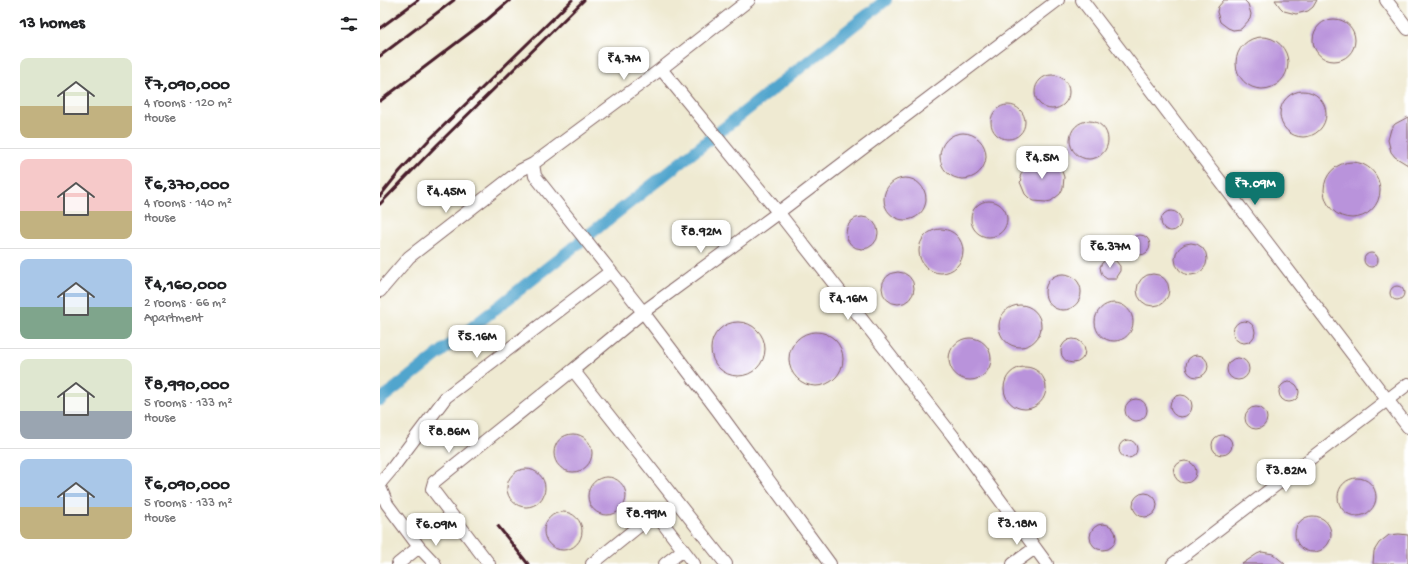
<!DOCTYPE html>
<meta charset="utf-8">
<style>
:root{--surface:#fff;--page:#f6f6f6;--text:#202124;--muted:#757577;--line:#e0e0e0;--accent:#0f766e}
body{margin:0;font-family:"Gochi Hand",sans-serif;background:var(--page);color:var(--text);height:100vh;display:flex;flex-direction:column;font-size:15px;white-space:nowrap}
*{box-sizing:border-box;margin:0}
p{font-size:13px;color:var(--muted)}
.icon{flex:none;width:22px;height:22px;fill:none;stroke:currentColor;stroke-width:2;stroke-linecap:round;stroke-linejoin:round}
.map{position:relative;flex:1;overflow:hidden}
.side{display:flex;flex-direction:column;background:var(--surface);width:380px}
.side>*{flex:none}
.price{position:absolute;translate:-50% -34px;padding:0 9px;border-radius:8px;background:#fff;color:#222;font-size:13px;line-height:26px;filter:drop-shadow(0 1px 2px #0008)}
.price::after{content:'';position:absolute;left:50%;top:24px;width:12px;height:9px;margin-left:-6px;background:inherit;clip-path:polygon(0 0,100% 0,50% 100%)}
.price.current{background:var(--accent);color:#fff}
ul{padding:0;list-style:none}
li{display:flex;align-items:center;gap:12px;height:100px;padding:0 20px}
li+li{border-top:1px solid var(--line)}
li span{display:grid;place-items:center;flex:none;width:112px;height:80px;border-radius:8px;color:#555}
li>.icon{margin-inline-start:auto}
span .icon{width:48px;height:48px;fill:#fffc;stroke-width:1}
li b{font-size:17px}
h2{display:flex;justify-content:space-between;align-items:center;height:48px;padding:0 20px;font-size:17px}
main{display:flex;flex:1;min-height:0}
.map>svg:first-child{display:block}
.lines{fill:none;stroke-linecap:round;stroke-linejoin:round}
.canal{stroke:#51a5cd;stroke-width:12}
.building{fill:#b993db}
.minor-casing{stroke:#846665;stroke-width:14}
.minor{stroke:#fff;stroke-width:12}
.rail{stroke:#4a1f2b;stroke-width:3}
</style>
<main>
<section class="side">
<h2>13 homes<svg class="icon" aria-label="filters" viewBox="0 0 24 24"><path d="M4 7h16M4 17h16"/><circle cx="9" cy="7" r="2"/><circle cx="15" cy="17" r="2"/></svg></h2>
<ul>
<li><span style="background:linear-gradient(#dfe7d0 60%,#c2b280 0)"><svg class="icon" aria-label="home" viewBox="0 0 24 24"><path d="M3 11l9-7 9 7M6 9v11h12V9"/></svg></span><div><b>₹7,090,000</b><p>4 rooms · 120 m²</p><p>House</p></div></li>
<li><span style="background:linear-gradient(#f6c9c9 65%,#c2b280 0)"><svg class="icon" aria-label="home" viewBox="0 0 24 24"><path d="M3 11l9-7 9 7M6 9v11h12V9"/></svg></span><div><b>₹6,370,000</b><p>4 rooms · 140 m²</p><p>House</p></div></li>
<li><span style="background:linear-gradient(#a9c7e8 60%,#7fa58c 0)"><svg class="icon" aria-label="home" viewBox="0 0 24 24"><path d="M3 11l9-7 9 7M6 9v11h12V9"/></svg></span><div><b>₹4,160,000</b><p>2 rooms · 66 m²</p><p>Apartment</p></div></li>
<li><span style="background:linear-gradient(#dfe7d0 65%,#9aa5b1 0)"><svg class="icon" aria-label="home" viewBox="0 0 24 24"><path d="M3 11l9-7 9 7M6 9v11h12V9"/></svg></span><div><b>₹8,990,000</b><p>5 rooms · 133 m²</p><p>House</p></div></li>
<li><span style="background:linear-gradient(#a9c7e8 60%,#c2b280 0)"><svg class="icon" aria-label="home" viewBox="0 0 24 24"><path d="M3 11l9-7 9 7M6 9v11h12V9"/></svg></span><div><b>₹6,090,000</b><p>5 rooms · 133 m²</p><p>House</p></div></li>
</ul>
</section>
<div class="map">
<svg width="1028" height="564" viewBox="0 0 1028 564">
<rect width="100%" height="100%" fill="#fff"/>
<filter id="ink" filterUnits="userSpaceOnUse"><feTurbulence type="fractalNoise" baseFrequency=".025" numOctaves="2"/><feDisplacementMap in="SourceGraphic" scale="8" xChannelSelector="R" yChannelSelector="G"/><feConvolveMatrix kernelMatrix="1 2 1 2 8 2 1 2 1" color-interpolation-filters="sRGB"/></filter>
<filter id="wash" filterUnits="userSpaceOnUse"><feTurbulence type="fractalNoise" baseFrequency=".012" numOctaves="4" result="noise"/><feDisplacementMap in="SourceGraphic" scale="16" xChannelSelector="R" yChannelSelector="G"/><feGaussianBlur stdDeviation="0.9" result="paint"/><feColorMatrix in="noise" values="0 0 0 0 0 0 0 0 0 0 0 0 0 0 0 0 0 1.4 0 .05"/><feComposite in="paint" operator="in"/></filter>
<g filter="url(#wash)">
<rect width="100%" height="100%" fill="#efead2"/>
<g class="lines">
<path class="canal" d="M0,400L506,0"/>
</g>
<g id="blocks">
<path class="building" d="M844,0H864L868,4L871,14L870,19L861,29L853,30L848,28L840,22L837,12L838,7Z
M895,0H937L933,7L928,11L916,14L904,11L900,7Z
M933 40a21 21 0 1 1 42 0a21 21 0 1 1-42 0Z
M856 63a26 26 0 1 1 52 0a26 26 0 1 1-52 0Z
M655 92a17 17 0 1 1 34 0a17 17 0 1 1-34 0Z
M900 114a23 23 0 1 1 46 0a23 23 0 1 1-46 0Z
M611 122a17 17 0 1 1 34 0a17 17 0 1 1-34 0Z
M1028,117V165L1015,157L1011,152L1008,140L1011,129L1015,124Z
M690 140a19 19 0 1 1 38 0a19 19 0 1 1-38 0Z
M560 156a23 23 0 1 1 46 0a23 23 0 1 1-46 0Z
M659,158L671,159L676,162L680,166L684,177L683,188L680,194L671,201L666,202L654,201L649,198L645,194L640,182L642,180L640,177L644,167L653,160Z
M944 190a28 28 0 1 1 56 0a28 28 0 1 1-56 0Z
M504 199a21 21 0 1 1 42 0a21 21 0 1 1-42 0Z
M591 219a18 18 0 1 1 36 0a18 18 0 1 1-36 0Z
M781 221a10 10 0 1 1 20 0a10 10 0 1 1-20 0Z
M466 233a16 16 0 1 1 32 0a16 16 0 1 1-32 0Z
M539 251a22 22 0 1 1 44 0a22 22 0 1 1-44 0Z
M750 245a10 10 0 1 1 20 0a10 10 0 1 1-20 0Z
M795 259a16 16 0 1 1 32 0a16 16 0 1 1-32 0Z
M984 260a7 7 0 1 1 14 0a7 7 0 1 1-14 0Z
M731,259L736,261L740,266V271L736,277L737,279H727L723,276L721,272L720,267L722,263L726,260Z
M502 288a16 16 0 1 1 32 0a16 16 0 1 1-32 0Z
M665 292a18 18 0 1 1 36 0a18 18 0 1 1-36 0Z
M757 290a16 16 0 1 1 32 0a16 16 0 1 1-32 0Z
M1010 293a7 7 0 1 1 14 0a7 7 0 1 1-14 0Z
M715 322a19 19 0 1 1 38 0a19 19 0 1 1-38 0Z
M619 326a21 21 0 1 1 42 0a21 21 0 1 1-42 0Z
M853 332a11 11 0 1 1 22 0a11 11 0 1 1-22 0Z
M331 349a27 27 0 1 1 54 0a27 27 0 1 1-54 0Z
M409 359a27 27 0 1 1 54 0a27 27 0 1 1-54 0Z
M569 359a21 21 0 1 1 42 0a21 21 0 1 1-42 0Z
M681 351a12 12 0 1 1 24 0a12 12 0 1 1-24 0Z
M806 366a11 11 0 1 1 22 0a11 11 0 1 1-22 0Z
M847 369a11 11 0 1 1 22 0a11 11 0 1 1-22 0Z
M624 388a21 21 0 1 1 42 0a21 21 0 1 1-42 0Z
M899 392a10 10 0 1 1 20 0a10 10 0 1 1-20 0Z
M790 406a11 11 0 1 1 22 0a11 11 0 1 1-22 0Z
M745 410a11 11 0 1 1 22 0a11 11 0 1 1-22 0Z
M865 418a11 11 0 1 1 22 0a11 11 0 1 1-22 0Z
M174 453a19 19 0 1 1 38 0a19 19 0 1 1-38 0Z
M832 445a10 10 0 1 1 20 0a10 10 0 1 1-20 0Z
M739 449a9 9 0 1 1 18 0a9 9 0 1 1-18 0Z
M794 472a11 11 0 1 1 22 0a11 11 0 1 1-22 0Z
M127 488a19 19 0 1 1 38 0a19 19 0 1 1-38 0Z
M208 496a19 19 0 1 1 38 0a19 19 0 1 1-38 0Z
M958 497a19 19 0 1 1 38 0a19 19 0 1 1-38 0Z
M753 505a12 12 0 1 1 24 0a12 12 0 1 1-24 0Z
M164 531a19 19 0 1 1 38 0a19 19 0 1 1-38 0Z
M915 534a18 18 0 1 1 36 0a18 18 0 1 1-36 0Z
M710 537a13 13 0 1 1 26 0a13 13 0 1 1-26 0Z
M1019,534L1028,535V564H993L994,551L999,543L1009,535Z
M882,552L893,554L905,564H862L877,554Z"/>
</g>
</g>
<g filter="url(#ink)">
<use href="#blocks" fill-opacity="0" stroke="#846665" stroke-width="1"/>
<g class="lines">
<defs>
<path id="minor" d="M369,0L281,69L153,164L155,176L263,312L338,411L450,564
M702,0L1028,427
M1006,0L1028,29
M281,69L398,212L573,436L667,564
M0,291L29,257L141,170L153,164
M0,483L11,470L66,397L230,272
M0,487L7,504L39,547L18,564
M39,547L55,564
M109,564L52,489L54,482L193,370
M212,564L275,513L314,564
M285,564L303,550
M346,564L193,370L263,312L395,215L678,0
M633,564L655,548
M793,564L1028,384"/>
</defs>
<use href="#minor" class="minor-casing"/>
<use href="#minor" class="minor"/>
<path class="rail" d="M0,28L38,0
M0,56L74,0
M0,101L108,19L130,0
M0,196L20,171L48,141L192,0
M0,204L56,146L204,0
M118,526L148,564"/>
</g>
</g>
</svg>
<b class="price" style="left:244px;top:81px">₹4.7M</b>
<b class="price" style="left:662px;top:180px">₹4.5M</b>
<b class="price current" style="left:875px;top:206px">₹7.09M</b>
<b class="price" style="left:66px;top:214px">₹4.45M</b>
<b class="price" style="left:321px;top:254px">₹8.92M</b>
<b class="price" style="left:730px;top:269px">₹6.37M</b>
<b class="price" style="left:468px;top:321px">₹4.16M</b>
<b class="price" style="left:97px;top:359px">₹5.16M</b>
<b class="price" style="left:69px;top:454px">₹8.86M</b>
<b class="price" style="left:906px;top:493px">₹3.82M</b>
<b class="price" style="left:266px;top:536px">₹8.99M</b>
<b class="price" style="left:637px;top:546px">₹3.18M</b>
<b class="price" style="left:56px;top:547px">₹6.09M</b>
</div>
</main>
